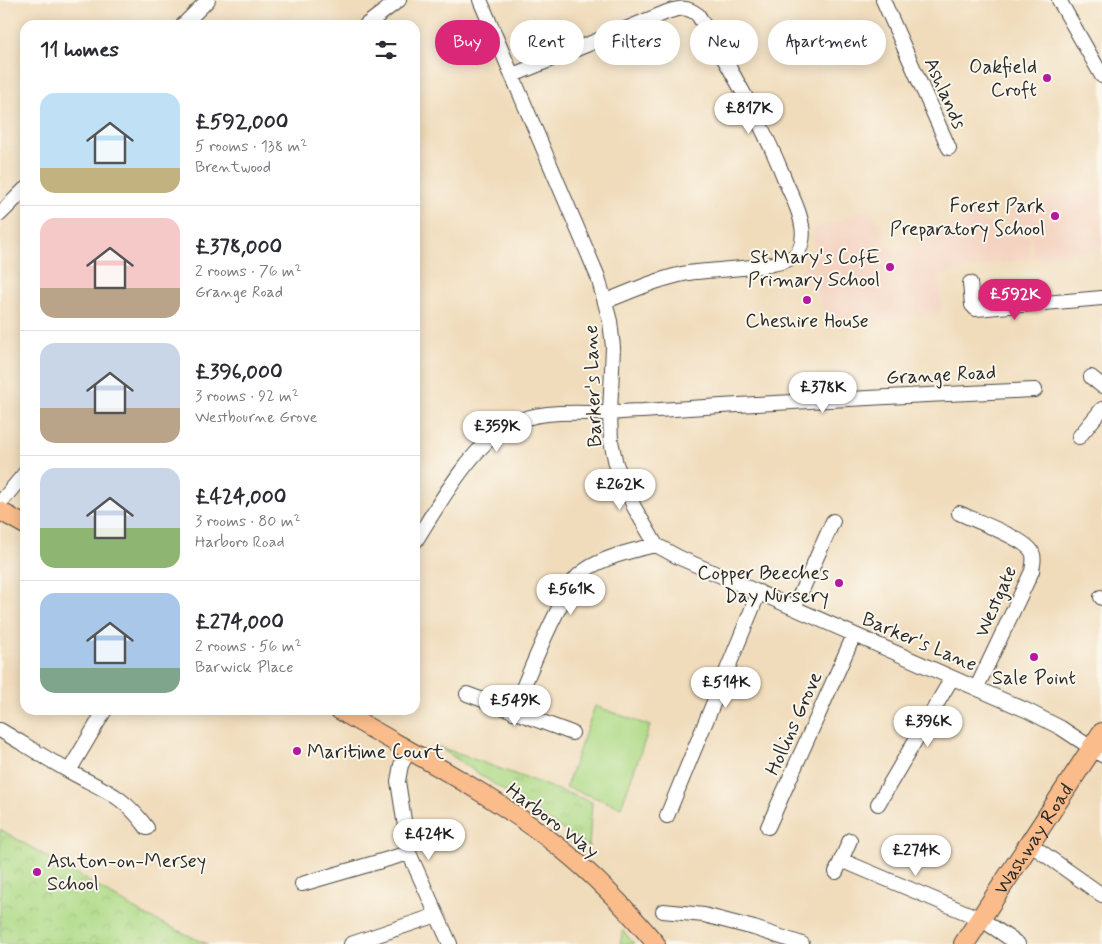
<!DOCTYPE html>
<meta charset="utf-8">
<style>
:root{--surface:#fff;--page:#f2f2f3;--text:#2b2b33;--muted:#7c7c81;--line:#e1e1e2;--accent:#db2777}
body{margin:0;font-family:Mynerve,sans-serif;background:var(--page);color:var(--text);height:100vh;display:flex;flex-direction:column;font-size:19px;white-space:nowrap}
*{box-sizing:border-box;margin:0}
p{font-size:16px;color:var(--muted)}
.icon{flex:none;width:28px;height:28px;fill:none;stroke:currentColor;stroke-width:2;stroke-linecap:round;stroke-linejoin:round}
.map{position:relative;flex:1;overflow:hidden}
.drawer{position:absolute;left:20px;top:20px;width:400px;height:695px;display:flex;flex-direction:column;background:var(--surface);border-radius:15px;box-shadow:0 2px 12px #0003}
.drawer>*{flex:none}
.guide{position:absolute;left:435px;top:20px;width:475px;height:45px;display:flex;gap:10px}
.price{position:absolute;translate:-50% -42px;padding:0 11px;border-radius:18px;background:#fff;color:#222;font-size:16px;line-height:32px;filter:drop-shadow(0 1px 2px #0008)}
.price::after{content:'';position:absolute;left:50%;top:30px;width:15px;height:11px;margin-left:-8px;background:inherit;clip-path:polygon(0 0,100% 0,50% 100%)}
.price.selected{background:var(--accent);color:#fff}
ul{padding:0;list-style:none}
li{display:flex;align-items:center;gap:15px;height:125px;padding:0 20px}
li+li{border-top:1px solid var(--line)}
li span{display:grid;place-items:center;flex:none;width:140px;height:100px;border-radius:15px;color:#555}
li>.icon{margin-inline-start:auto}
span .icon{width:60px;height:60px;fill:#fffc;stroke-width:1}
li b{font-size:21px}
h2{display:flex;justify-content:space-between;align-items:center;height:60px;padding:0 20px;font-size:21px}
.pill{padding:0 18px;border-radius:22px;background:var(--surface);box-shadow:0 2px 12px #0003;font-size:18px;line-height:45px}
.pill.selected{background:var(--accent);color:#fff}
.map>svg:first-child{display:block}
.built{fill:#f4d3c1}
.grass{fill:url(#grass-tufts);stroke:#6c8258}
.park{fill:url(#park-crowns);stroke:#6c8258}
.pitch{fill:#adda86;stroke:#6c8258}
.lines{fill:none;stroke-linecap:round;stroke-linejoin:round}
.minor-casing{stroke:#494641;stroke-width:16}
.major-casing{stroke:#494641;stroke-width:20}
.highway-casing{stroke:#494641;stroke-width:22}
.minor{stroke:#fff;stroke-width:14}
.major{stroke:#f9bc8a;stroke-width:18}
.highway{stroke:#f9bc8a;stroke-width:20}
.poi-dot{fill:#b5179e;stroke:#fbf7ec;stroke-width:2}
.labels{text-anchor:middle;stroke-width:4;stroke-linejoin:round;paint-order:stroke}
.poi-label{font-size:20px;fill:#2b2b2b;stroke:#fbf7ec;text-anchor:end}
.street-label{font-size:20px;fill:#2b2b2b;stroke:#fbf7ec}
</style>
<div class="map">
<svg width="1102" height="944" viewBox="0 0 1102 944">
<defs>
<pattern id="grass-tufts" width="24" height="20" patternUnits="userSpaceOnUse" patternTransform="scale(1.25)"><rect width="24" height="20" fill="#adda86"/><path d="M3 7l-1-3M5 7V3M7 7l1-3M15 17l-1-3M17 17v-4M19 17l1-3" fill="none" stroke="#95bb74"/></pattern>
<pattern id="park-crowns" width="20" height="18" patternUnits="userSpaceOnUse" patternTransform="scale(1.25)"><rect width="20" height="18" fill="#adda86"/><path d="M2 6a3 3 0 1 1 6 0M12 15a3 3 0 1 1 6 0" fill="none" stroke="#95bb74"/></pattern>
</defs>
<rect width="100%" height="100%" fill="#fbf7ec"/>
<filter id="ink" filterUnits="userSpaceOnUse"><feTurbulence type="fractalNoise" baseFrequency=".02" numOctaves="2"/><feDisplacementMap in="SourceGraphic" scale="10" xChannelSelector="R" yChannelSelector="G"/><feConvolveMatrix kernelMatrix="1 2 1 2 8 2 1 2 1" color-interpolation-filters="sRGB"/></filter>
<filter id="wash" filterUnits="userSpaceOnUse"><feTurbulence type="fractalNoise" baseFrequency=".0096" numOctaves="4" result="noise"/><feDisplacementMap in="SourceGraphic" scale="20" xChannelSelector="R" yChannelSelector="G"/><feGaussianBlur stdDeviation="1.12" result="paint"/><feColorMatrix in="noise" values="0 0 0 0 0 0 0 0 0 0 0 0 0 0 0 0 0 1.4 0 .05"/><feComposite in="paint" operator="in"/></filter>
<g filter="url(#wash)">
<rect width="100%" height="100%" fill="#f0dcbb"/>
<path class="built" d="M1102,188V251L1033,257L1032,234L1008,226L1010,206Z
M870,208L892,253L897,255L974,213L977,219L1030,238V258L957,270L939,276L941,313L832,329L804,265L813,251L814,244L813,231Z"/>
<path class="grass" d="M437,746L592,802L589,847Z
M623,931L634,944H620Z"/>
<path class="park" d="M0,829L147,916L207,944H0Z"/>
<path class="pitch" d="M595,706L650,726L621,807L566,787Z"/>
</g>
<g filter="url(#ink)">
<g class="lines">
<defs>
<path id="minor" d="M480,0L598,277L610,321L613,347L610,413L611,441L616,464L634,507L656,545L678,557L1028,711L1061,728L1102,755
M883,0L949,148
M1059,0L1102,76
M183,25L208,0
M366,25L399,0
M513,75L667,12C680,8 687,6 698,15C730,68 762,122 785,180C791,195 800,210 802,226C804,236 802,251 793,257C776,269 712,269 688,273C660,278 632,291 606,301
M0,214L25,189
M970,283L972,305L976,309L1102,298
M1091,377L1102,386
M1079,437L1102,409
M0,503L25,473
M959,513C974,520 1026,539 1032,552C1035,558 1033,564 1032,571L977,687
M415,542C437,507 472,445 509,425C536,410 571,413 601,413C615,413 629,411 643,411C773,402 904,396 1035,390
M1101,597L1102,598
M794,608L833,521
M467,694L572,733
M513,712C528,676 542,640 560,606C565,596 570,584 578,576C595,559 633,550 656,545
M0,730C22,743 44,757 67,770C102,790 122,793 147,828
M409,751L401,765L398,781L409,853L450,944
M69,771L105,710
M878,804L952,678
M667,816L759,592
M768,827L854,635
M1030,844L1102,895
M841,860L981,919L1018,944
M836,872L850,840
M302,884L409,853
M663,911L704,915L754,928L802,944
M351,944L437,915"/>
<path id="major" d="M0,511L25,525
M339,710C413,754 492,793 559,847C594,875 627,909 656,944"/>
<g id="highway">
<path id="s1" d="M964,944L1102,733"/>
</g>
</defs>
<use href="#minor" class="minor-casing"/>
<use href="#major" class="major-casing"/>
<use href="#highway" class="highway-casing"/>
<use href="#minor" class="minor"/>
<use href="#major" class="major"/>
<use href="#highway" class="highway"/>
</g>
</g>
<g class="poi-dot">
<circle cx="1047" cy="78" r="5"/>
<circle cx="1055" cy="216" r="5"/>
<circle cx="890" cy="267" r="5"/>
<circle cx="807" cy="300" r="5"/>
<circle cx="839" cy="583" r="5"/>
<circle cx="1034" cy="657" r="5"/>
<circle cx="297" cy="751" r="5"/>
<circle cx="37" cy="872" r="5"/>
</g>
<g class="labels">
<g class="poi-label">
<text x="1037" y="73">Oakfield<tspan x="1037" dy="23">Croft</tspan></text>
<text x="1045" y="212">Forest Park<tspan x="1045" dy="23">Preparatory School</tspan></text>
<text x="880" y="263">St Mary's CofE<tspan x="880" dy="23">Primary School</tspan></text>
<text x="807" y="327" text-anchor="middle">Cheshire House</text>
<text x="829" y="579">Copper Beeches<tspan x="829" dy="23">Day Nursery</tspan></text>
<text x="1034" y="684" text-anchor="middle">Sale Point</text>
<text x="307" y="758" text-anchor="start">Maritime Court</text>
<text x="47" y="867" text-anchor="start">Ashton-on-Mersey<tspan x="47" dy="23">School</tspan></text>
</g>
<g class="street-label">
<text transform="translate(946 93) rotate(66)" y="7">Ashlands</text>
<text transform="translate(941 374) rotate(-3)" y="7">Grange Road</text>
<text transform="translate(592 386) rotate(-92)" y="7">Barker's Lane</text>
<text transform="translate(995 601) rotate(-66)" y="7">Westgate</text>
<text transform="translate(920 641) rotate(23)" y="7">Barker's Lane</text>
<text transform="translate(793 723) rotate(-66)" y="7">Hollins Grove</text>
<text transform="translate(553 820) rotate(37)" y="7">Harboro Way</text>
<text dy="7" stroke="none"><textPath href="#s1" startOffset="126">Washway Road</textPath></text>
</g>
</g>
</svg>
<b class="price" style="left:749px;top:135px">£817K</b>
<b class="price selected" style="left:1015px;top:321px">£592K</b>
<b class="price" style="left:823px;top:414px">£378K</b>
<b class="price" style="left:497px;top:453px">£359K</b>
<b class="price" style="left:620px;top:511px">£262K</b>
<b class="price" style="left:571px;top:616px">£561K</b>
<b class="price" style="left:726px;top:709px">£514K</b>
<b class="price" style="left:515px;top:727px">£549K</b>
<b class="price" style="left:928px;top:748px">£396K</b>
<b class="price" style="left:429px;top:861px">£424K</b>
<b class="price" style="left:916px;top:877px">£274K</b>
<div class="guide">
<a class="pill selected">Buy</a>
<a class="pill">Rent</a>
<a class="pill">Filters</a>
<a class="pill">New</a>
<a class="pill">Apartment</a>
</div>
<section class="drawer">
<h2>11 homes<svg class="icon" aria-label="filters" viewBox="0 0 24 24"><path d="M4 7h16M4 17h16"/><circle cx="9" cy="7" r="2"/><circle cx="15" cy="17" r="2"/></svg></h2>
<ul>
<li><span style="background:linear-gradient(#bfe0f5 75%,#c2b280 0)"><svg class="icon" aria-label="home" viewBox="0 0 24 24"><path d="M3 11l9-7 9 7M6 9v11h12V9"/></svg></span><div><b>£592,000</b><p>5 rooms · 138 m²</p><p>Brentwood</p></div></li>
<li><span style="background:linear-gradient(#f6c9c9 70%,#b9a48a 0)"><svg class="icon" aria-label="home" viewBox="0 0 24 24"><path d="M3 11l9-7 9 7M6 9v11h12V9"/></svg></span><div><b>£378,000</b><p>2 rooms · 76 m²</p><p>Grange Road</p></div></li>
<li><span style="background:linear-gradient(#c9d6e8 65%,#b9a48a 0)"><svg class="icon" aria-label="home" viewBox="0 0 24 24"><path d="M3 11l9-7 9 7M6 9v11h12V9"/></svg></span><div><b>£396,000</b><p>3 rooms · 92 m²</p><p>Westbourne Grove</p></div></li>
<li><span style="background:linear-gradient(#c9d6e8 60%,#8fb573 0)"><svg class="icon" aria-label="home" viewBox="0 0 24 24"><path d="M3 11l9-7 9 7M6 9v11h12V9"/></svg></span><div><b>£424,000</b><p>3 rooms · 80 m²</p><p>Harboro Road</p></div></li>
<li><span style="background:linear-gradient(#a9c7e8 75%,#7fa58c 0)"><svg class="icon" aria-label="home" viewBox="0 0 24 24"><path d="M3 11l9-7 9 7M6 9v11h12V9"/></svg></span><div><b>£274,000</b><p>2 rooms · 56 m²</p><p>Barwick Place</p></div></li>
</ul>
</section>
</div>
